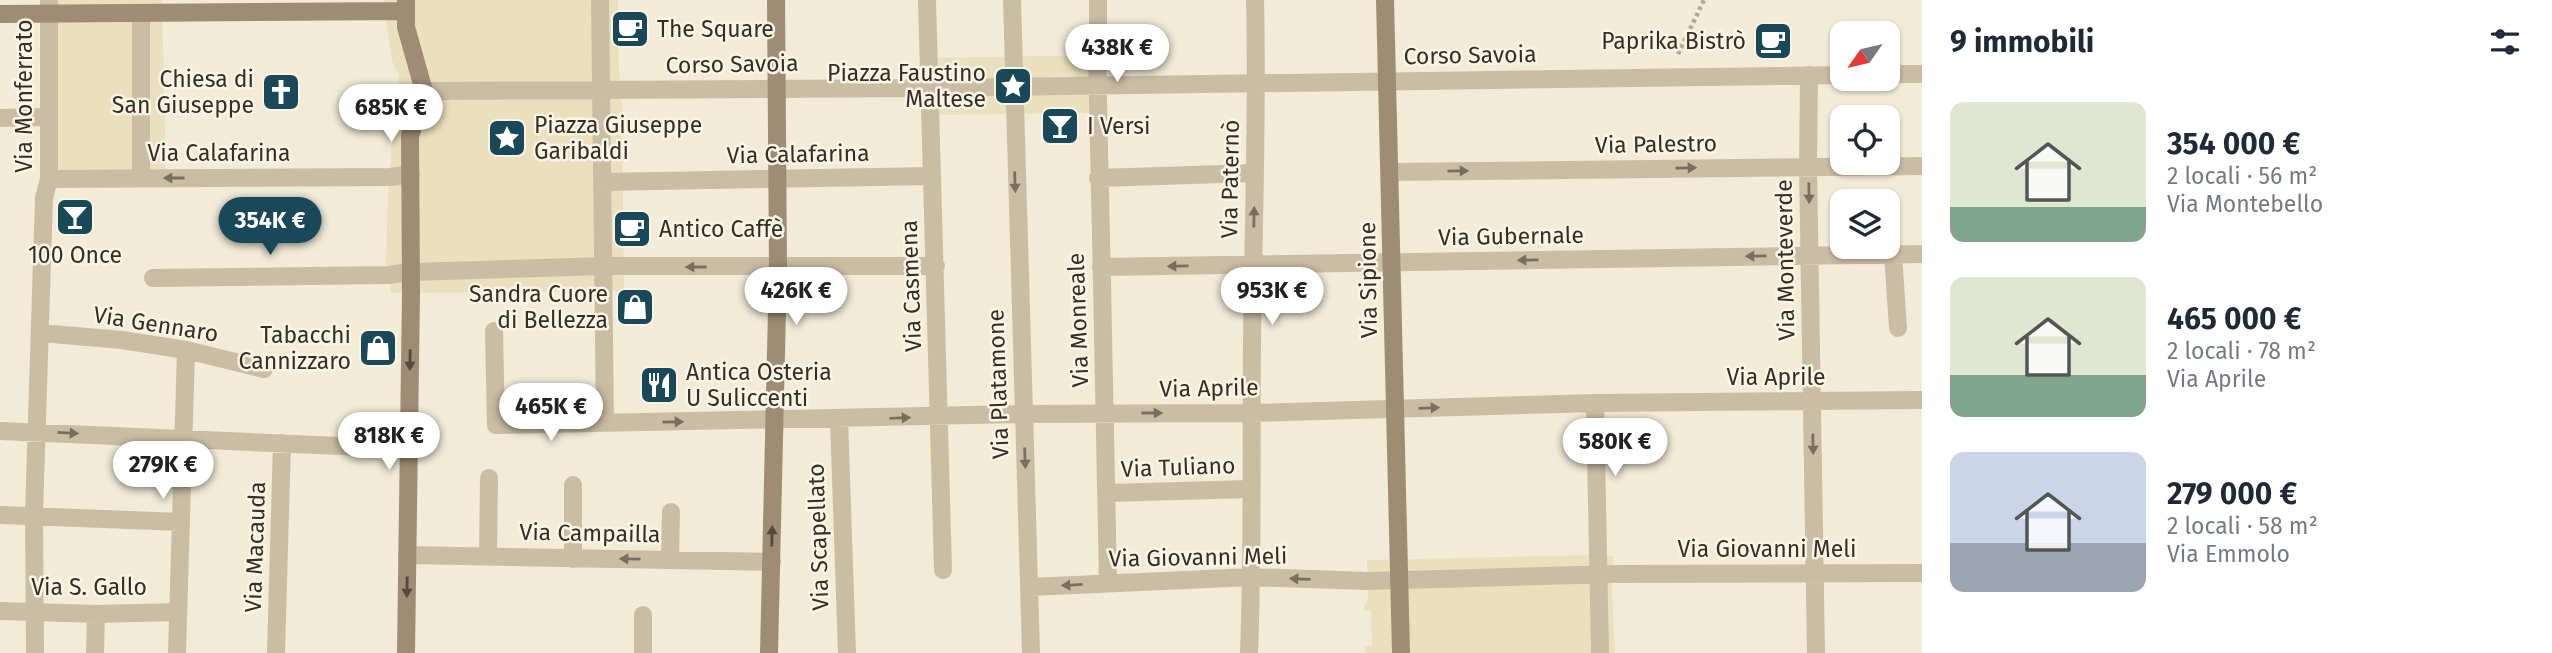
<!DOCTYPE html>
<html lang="it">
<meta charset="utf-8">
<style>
:root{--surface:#fff;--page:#f6f6f7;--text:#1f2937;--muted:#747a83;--accent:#194959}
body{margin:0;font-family:"Fira Sans",sans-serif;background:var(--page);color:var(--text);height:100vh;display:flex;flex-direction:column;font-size:26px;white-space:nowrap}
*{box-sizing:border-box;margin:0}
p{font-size:23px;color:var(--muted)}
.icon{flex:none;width:38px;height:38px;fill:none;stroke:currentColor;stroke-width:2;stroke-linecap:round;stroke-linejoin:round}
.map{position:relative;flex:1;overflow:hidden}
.sheet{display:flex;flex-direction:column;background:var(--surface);width:630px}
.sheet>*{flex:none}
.needle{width:46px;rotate:236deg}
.buttons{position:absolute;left:1830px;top:21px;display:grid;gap:14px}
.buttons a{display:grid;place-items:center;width:70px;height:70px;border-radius:14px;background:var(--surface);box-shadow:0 2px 5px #0004;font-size:35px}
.price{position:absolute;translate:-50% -60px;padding:0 16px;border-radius:24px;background:#fff;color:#222;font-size:23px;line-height:46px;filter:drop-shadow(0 2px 4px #0008)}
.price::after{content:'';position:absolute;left:50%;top:42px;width:21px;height:16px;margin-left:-10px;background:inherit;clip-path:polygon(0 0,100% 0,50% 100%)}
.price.current{background:var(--accent);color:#fff}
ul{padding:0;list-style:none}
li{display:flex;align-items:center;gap:21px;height:175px;padding:0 28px}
li span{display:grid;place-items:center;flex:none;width:196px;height:140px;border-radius:14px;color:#555}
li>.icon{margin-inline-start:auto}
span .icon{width:84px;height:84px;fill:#fffc;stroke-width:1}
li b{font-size:30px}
h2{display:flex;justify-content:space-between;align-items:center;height:84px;padding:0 28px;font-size:30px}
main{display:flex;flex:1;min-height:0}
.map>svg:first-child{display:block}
.plaza{fill:#ebe0be}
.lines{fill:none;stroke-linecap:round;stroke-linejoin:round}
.path{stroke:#b7a78e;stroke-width:4.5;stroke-dasharray:3.5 3.5;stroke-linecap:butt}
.street{stroke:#cbbda4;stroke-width:18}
.secondary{stroke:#9f8c75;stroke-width:18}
.oneway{fill:#796e5f}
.oneway2{fill:#564a3e}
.labels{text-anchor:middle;stroke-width:5;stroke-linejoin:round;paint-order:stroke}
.poi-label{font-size:23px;fill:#362e26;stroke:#faf4e5;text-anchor:start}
.street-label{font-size:23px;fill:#362e26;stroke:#faf4e5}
</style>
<main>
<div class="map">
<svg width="1922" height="653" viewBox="0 0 1922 653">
<rect width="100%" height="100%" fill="#f2ebd8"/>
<path class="plaza" d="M49,0H162L166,178L49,179Z
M383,0H618L619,73L622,103L624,291L391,293L386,261L388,196L393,126L399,108V75L392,61Z
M1097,55L1098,113L929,115L928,58Z
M1597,555L1613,556L1612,596L1615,653H1367L1365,651V646H1372L1371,611H1364V607L1368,600L1367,560Z"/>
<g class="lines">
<path class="path" d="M1678,54L1704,0"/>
<path class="street" d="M600,0L605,423
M927,0L943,570
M1012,0L1031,653
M141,13V178
M1098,36V0
M1097,55C1100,231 1106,407 1108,583
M1888,74H1922
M1809,75L1808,166L1816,653
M424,91L928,88L1843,75
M0,118L48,117
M1390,172L1922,166
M1098,178L1254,173
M49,179L390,177L411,174
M603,182L932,176
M1893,254L1898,328
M1101,267L1922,254
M153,278L388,275L411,272L604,266H936
M494,331L496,425L1023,414L1251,413L1595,403L1922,400
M40,333L122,340L186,350L264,369
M1595,403L1600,653
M839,419L847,653
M0,431L409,449
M1107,493L1251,489
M0,515L181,522
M407,555L772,562
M488,555L489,478
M573,559V485
M670,560L671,512
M1030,587L1252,577L1368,581L1613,574L1922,573
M0,611L96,614L178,612
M35,653L34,514L44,198L49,179V0
M95,653L96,614
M177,653L186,350
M276,653L282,443
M643,653V615
M1249,653C1253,550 1251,448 1252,345C1253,230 1258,115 1255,0"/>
<path class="secondary" d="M1385,0L1401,653
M0,14L406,11
M406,653L411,292L410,136L424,91L406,27V0
M769,653L778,267L776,0"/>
</g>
<defs><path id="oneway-solid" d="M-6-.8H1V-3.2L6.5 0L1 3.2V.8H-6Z" transform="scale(1.75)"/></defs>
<g class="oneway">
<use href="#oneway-solid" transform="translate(1686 168) rotate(-1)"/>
<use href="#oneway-solid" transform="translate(1458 171) rotate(-1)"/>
<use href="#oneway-solid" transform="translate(174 178) rotate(180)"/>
<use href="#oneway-solid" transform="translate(1015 182) rotate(88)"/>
<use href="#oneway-solid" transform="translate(1809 193) rotate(89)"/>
<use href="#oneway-solid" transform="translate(1254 217) rotate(-89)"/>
<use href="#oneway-solid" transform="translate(1756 256) rotate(179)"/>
<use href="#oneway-solid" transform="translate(1528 260) rotate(179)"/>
<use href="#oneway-solid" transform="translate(1178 266) rotate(179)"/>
<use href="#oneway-solid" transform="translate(696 267) rotate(180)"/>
<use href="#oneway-solid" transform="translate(1429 408) rotate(-2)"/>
<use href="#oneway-solid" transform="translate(1152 413)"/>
<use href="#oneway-solid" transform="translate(900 418) rotate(-2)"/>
<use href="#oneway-solid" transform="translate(673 422) rotate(-1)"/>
<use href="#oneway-solid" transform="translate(68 433) rotate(3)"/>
<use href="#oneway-solid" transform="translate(1813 444) rotate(89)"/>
<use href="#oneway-solid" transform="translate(1025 458) rotate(88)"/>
<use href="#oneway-solid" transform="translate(630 559) rotate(-179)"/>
<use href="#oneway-solid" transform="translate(1300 579) rotate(-178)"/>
<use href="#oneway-solid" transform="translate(1072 585) rotate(177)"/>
</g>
<g class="oneway2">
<use href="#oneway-solid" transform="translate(410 360) rotate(91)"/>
<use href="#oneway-solid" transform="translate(772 536) rotate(-89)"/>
<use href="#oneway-solid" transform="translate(407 587) rotate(91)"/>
</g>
<defs>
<symbol id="cafe-square" viewBox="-11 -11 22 22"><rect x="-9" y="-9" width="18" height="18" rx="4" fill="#194959" stroke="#faf4e5"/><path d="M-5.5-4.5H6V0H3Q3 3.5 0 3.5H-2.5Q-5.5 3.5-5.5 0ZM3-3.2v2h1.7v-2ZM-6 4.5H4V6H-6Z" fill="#fff"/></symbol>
<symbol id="sight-square" viewBox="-11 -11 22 22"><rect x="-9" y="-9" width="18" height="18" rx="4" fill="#194959" stroke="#faf4e5"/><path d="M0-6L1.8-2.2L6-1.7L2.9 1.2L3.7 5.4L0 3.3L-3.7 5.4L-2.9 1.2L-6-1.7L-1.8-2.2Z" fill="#fff"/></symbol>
<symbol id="church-square" viewBox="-11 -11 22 22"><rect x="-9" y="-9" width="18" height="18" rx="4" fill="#194959" stroke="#faf4e5"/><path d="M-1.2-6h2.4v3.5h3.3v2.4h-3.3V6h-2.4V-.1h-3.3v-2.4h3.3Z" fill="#fff"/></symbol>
<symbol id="bar-square" viewBox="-11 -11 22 22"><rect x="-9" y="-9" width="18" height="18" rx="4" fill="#194959" stroke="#faf4e5"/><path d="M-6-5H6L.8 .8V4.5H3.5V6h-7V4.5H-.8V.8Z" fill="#fff"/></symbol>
<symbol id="shop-square" viewBox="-11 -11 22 22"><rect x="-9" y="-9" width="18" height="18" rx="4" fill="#194959" stroke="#faf4e5"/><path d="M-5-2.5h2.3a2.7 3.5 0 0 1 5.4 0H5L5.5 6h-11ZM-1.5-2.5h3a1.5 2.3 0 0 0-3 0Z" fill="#fff"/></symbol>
<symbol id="restaurant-square" viewBox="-11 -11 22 22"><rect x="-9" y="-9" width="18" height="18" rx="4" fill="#194959" stroke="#faf4e5"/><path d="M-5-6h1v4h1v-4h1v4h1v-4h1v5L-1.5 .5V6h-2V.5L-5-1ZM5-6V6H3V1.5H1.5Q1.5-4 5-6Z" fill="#fff"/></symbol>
</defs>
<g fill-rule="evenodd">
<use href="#cafe-square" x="608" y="7" width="44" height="44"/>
<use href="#cafe-square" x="1751" y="19" width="44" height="44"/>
<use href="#sight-square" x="991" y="64" width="44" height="44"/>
<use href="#church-square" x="259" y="70" width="44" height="44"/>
<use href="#bar-square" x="1038" y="104" width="44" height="44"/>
<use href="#sight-square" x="485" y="116" width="44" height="44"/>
<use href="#bar-square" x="53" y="195" width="44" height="44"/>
<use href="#cafe-square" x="610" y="207" width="44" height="44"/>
<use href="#shop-square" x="613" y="285" width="44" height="44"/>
<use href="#shop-square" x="356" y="326" width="44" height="44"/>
<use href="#restaurant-square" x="637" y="363" width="44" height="44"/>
</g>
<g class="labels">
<g class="poi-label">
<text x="657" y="37">The Square</text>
<text x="1746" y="49" text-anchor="end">Paprika Bistrò</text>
<text x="986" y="81" text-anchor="end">Piazza Faustino<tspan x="986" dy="26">Maltese</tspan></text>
<text x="254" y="87" text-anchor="end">Chiesa di<tspan x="254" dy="26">San Giuseppe</tspan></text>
<text x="534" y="133">Piazza Giuseppe<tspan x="534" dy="26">Garibaldi</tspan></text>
<text x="1087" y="134">I Versi</text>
<text x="659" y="237">Antico Caffè</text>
<text x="75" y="263" text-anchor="middle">100 Once</text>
<text x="608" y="302" text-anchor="end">Sandra Cuore<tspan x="608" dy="26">di Bellezza</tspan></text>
<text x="351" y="343" text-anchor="end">Tabacchi<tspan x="351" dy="26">Cannizzaro</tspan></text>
<text x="686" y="380">Antica Osteria<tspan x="686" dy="26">U Suliccenti</tspan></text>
</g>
<g class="street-label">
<text transform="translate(1470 55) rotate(-1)" y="8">Corso Savoia</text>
<text transform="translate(732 64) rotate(-1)" y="8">Corso Savoia</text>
<text transform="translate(24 96) rotate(-90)" y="8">Via Monferrato</text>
<text transform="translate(1656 144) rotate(-1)" y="8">Via Palestro</text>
<text x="219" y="161">Via Calafarina</text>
<text transform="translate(798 154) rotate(-1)" y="8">Via Calafarina</text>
<text transform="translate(1230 179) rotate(-89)" y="8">Via Paternò</text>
<text transform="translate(1511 236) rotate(-1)" y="8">Via Gubernale</text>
<text transform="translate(1785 260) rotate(-91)" y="8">Via Monteverde</text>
<text transform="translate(1368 280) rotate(-91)" y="8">Via Sipione</text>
<text transform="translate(911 286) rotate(-92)" y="8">Via Casmena</text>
<text transform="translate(1078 320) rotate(-92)" y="8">Via Monreale</text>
<text transform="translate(156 324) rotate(9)" y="8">Via Gennaro</text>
<text x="1776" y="385">Via Aprile</text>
<text transform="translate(998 384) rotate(-92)" y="8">Via Platamone</text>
<text transform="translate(1209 388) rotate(-1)" y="8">Via Aprile</text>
<text transform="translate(1178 467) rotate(-2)" y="8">Via Tuliano</text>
<text transform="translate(590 533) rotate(1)" y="8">Via Campailla</text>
<text transform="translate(818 537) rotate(-92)" y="8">Via Scapellato</text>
<text transform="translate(255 547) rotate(-88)" y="8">Via Macauda</text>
<text x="1767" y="557">Via Giovanni Meli</text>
<text transform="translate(1198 557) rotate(-1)" y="8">Via Giovanni Meli</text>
<text x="89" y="595">Via S. Gallo</text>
</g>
</g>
</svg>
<div class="buttons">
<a><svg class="needle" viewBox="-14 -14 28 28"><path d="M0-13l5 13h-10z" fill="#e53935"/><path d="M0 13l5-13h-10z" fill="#747a83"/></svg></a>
<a><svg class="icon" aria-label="locate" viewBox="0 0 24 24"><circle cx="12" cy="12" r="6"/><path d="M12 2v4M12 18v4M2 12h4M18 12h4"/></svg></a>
<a><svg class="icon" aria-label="layers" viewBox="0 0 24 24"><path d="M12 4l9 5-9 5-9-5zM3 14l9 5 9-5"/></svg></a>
</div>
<b class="price" style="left:1117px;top:84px">438K €</b>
<b class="price" style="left:391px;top:144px">685K €</b>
<b class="price current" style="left:270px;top:257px">354K €</b>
<b class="price" style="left:796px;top:327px">426K €</b>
<b class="price" style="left:1272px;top:327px">953K €</b>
<b class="price" style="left:551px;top:443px">465K €</b>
<b class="price" style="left:389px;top:472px">818K €</b>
<b class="price" style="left:1615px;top:478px">580K €</b>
<b class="price" style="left:163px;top:501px">279K €</b>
</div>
<section class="sheet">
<h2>9 immobili<svg class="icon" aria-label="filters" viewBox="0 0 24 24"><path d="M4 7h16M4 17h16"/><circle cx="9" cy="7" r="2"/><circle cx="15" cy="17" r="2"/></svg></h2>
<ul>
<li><span style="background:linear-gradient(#dfe7d0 75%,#7fa58c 0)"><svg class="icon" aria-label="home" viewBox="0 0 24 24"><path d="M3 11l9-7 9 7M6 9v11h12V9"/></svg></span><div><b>354 000 €</b><p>2 locali · 56 m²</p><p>Via Montebello</p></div></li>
<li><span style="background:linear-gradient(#dfe7d0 70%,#7fa58c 0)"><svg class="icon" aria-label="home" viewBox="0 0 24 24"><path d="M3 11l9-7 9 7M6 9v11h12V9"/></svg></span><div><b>465 000 €</b><p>2 locali · 78 m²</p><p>Via Aprile</p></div></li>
<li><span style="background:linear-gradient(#c9d6e8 65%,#9aa5b1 0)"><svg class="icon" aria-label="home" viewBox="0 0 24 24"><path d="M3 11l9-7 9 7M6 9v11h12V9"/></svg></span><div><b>279 000 €</b><p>2 locali · 58 m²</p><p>Via Emmolo</p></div></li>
</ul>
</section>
</main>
